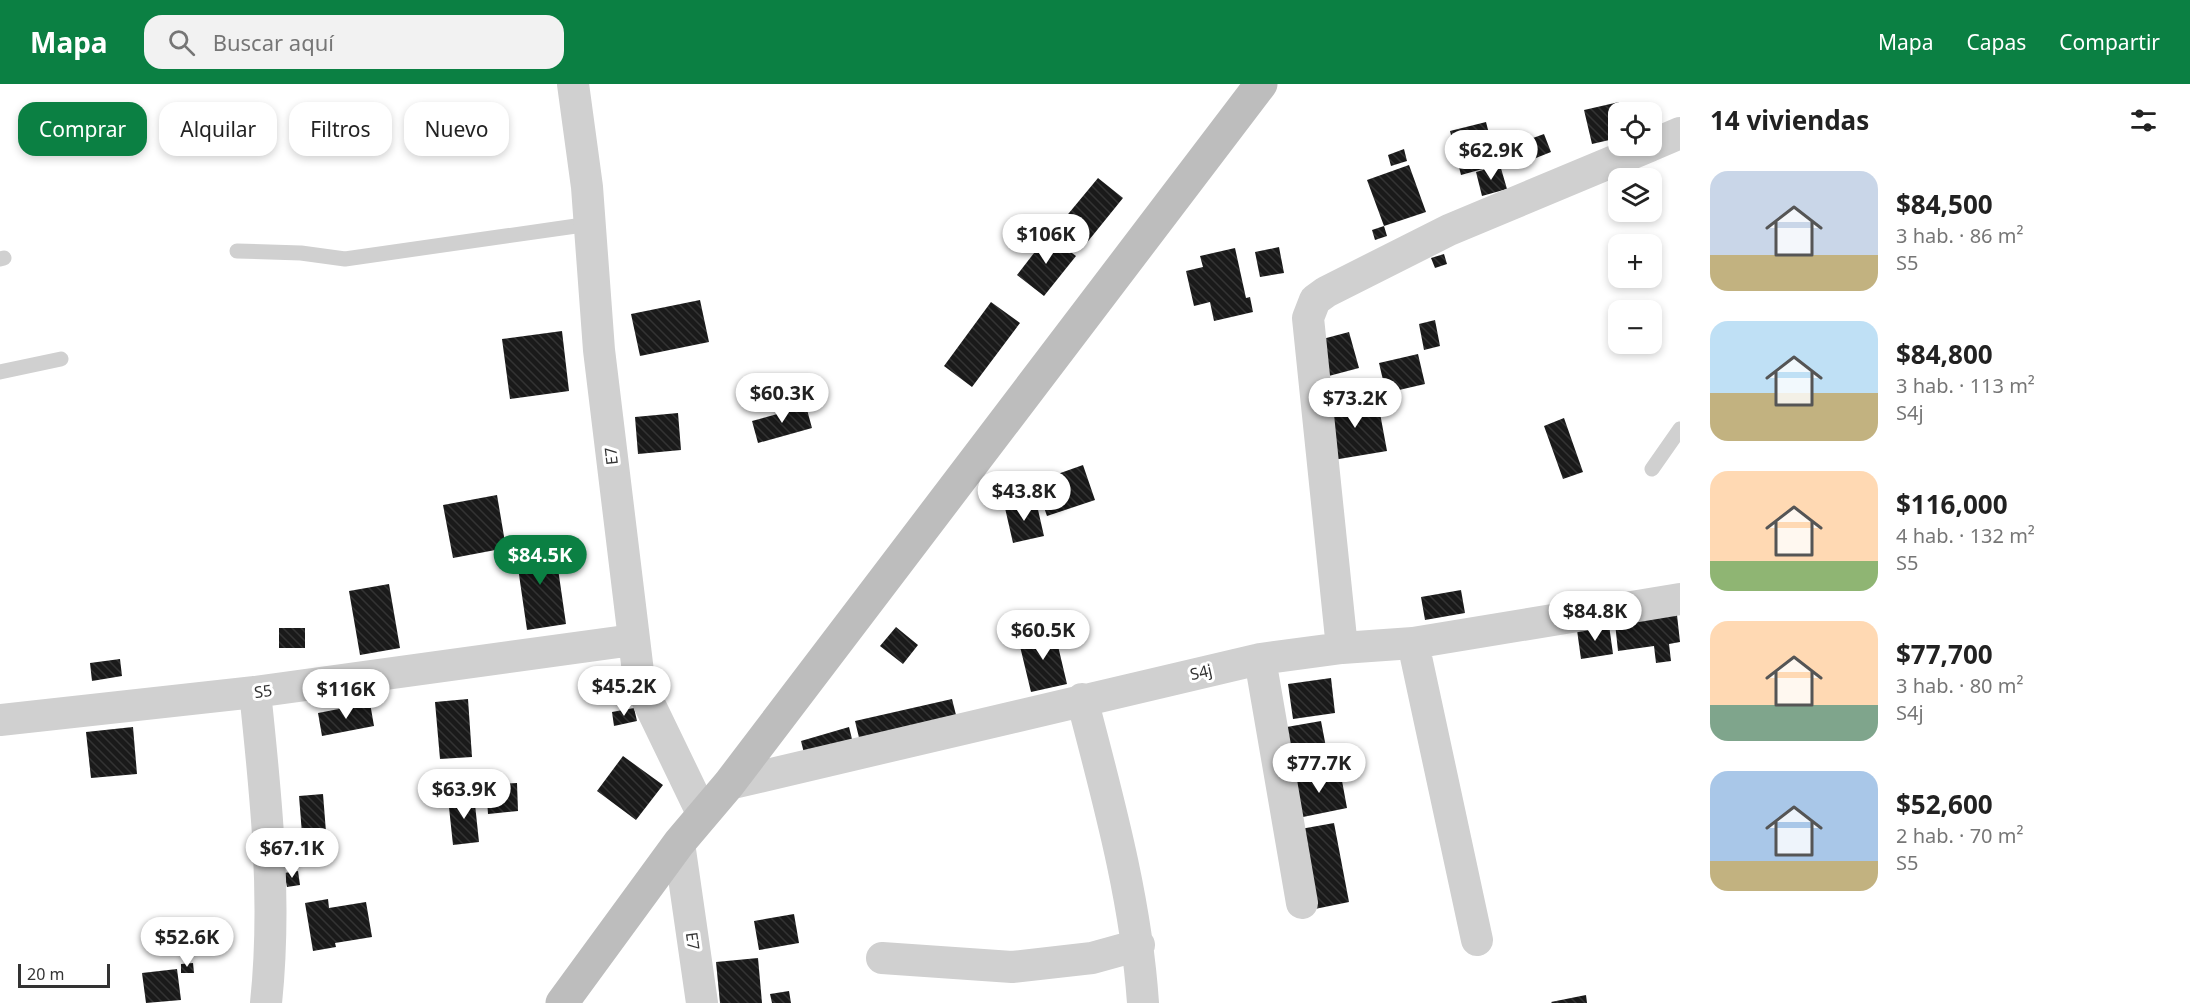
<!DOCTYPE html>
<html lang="es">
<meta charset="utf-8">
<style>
:root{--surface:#fff;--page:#f2f2f2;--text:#222;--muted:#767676;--accent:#0b8043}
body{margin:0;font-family:"Noto Sans",sans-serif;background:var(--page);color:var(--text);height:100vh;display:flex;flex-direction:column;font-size:22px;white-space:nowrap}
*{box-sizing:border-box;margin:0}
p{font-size:20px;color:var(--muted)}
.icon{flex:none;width:33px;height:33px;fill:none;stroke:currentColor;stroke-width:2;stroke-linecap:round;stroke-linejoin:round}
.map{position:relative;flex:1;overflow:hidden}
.sheet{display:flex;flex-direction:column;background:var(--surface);width:510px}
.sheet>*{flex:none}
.hud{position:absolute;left:18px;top:18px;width:570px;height:54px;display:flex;gap:12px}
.buttons{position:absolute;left:1608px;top:18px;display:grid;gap:12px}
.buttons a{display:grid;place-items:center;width:54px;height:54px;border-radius:12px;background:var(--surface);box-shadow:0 3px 9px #0003;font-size:30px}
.scale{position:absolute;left:18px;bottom:15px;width:92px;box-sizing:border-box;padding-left:6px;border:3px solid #333;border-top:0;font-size:16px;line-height:21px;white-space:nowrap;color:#333;-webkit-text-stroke:4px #fff;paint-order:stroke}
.price{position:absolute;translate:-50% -51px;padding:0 14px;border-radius:21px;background:#fff;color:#222;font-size:20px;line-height:39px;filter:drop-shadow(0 2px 3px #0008)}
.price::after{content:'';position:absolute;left:50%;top:36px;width:18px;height:14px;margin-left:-9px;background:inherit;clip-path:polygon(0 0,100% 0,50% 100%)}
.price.current{background:var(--accent);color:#fff}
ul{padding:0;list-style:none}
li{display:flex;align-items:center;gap:18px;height:150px;padding:0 30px}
li span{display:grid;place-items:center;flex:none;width:168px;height:120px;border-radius:18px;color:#555}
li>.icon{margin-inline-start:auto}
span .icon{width:72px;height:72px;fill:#fffc;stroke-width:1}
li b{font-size:26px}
h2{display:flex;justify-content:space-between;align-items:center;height:72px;padding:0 30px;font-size:26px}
.chip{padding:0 21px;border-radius:18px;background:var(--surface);box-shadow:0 3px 9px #0003;font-size:21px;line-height:54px}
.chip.current{background:var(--accent);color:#fff}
header{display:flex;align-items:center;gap:36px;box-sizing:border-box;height:84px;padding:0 30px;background:var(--accent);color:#fff}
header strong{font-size:28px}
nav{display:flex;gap:33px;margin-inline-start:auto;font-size:21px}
.search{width:420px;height:54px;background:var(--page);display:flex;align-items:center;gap:15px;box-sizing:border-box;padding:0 21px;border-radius:18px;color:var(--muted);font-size:22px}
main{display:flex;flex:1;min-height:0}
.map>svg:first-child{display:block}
.building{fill:url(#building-back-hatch)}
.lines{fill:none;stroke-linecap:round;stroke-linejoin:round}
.lane{stroke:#d0d0d0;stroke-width:15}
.street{stroke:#d0d0d0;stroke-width:32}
.secondary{stroke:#bdbdbd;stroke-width:33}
.labels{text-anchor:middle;stroke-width:6;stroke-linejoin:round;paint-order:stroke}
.street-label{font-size:16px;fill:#333;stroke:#fff}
</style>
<header>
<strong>Mapa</strong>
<div class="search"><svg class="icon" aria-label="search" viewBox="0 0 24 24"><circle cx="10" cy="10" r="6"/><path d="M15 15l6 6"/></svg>Buscar aquí</div>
<nav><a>Mapa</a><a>Capas</a><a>Compartir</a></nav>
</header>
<main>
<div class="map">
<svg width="1680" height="919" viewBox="0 0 1680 919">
<defs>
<pattern id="building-back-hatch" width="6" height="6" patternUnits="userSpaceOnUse" patternTransform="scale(1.5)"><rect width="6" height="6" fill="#1a1a1a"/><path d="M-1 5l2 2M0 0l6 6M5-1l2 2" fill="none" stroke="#333"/></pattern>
</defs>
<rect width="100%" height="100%" fill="#fff"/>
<path class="building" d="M1619,18L1621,28H1618V54L1592,60L1584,26Z
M1486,38L1497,81L1461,91L1450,47Z
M1544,50L1551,68L1521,80L1514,61Z
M1404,65L1407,77L1391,82L1388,71Z
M1409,81L1426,128L1384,142L1367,96Z
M1500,81L1507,105L1482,112L1476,88Z
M1098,94L1123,114L1085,161L1059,141Z
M1384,142L1387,152L1375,156L1372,146Z
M1048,151L1076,172L1044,212L1017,191Z
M1279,163L1284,189L1260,193L1255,168Z
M1235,164L1246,214L1250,213L1253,228L1214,237L1210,218L1194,222L1186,187L1203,183L1200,172Z
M1444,170L1447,180L1435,184L1431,174Z
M700,216L709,258L640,272L631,230Z
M991,218L1020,239L972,303L944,282Z
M1435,236L1440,262L1424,266L1419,240Z
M562,247L569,307L510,315L502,255Z
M1349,248L1359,284L1325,293L1315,257Z
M1418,270L1425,300L1386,309L1379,279Z
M1377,313L1387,367L1333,376L1324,323Z
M806,322L812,344L758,359L752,337Z
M678,329L681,366L638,370L635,333Z
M1564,334L1583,388L1563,395L1544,342Z
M1083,381L1095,416L1047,432L1035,398Z
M497,411L506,464L453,474L443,421Z
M1036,417L1044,452L1013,459L1005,424Z
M554,457L566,540L527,546L515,463Z
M389,500L400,564L360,571L349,507Z
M1461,506L1465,529L1425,536L1421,513Z
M1677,531L1680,558L1669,560L1671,577L1656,579L1654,562L1618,567L1615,539Z
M1609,541L1613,570L1581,575L1577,546Z
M896,543L918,561L903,580L880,562Z
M279,544H305V564H279Z
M1054,545L1067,600L1031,608L1018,554Z
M120,575L122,592L92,597L90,579Z
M1331,594L1335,629L1293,635L1288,600Z
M468,615L472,673L440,675L435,618Z
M952,615L958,639L861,662L855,637Z
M370,619L374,642L322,652L318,629Z
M634,624L637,637L614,642L612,628Z
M1321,637L1329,679L1289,687L1281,644Z
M133,643L137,690L91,694L86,648Z
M849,643L854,663L806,677L801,657Z
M623,672L663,701L636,736L597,707Z
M1340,686L1347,724L1298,734L1290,696Z
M517,699L518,727L488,730L486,701Z
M323,710L326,748L302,750L299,712Z
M474,711L479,758L453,761L448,714Z
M1334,739L1349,818L1310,826L1295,746Z
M298,787L300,801L287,803L284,789Z
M328,815L329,824L366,818L372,853L335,859L336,863L313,867L305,819Z
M794,830L799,859L759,866L754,837Z
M758,874L762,919H720L716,878Z
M193,879L194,889H181V880Z
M177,885L181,916L146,919L142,889Z
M789,907L791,919H772L770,910Z
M1586,911L1587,919H1552L1551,918Z"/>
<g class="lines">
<path class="lane" d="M237,167L301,169L345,175L590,140
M0,175L4,174
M0,288L61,275
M1652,385L1680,345"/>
<path class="street" d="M573,0L587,103L599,266L638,588L645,611L702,729
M1652,61L1680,49
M1413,559L1477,856
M1342,564L1308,234L1315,216L1326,208L1449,146L1650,62
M1260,575L1302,819
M255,608C266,712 277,815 266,919
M1082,615C1108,715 1136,815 1143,919
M0,636L255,608L633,556
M729,700L1260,575L1342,564L1413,559L1680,515
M679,759L702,919
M882,874L1012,883L1092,874L1139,861"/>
<path class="secondary" d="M562,919L679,759L729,700L1261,0"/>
</g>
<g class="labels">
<g class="street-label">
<text transform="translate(611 372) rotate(-97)" y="6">E7</text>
<text transform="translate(1201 588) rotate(-13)" y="6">S4j</text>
<text transform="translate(263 607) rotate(-8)" y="6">S5</text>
<text transform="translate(693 857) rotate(82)" y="6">E7</text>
</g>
</g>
</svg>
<div class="buttons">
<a><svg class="icon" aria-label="locate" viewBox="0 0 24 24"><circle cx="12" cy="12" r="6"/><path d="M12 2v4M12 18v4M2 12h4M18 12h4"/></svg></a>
<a><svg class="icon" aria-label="layers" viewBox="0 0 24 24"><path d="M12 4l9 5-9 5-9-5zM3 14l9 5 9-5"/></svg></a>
<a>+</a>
<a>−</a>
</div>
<div class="scale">20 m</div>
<b class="price" style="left:1491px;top:97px">$62.9K</b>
<b class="price" style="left:1046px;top:181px">$106K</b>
<b class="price" style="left:782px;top:340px">$60.3K</b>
<b class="price" style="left:1355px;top:345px">$73.2K</b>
<b class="price" style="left:1024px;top:438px">$43.8K</b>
<b class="price current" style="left:540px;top:502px">$84.5K</b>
<b class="price" style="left:1595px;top:558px">$84.8K</b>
<b class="price" style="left:1043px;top:577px">$60.5K</b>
<b class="price" style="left:624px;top:633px">$45.2K</b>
<b class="price" style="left:346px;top:636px">$116K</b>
<b class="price" style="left:1319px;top:710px">$77.7K</b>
<b class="price" style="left:464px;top:736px">$63.9K</b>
<b class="price" style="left:292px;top:795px">$67.1K</b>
<b class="price" style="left:187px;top:884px">$52.6K</b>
<div class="hud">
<a class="chip current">Comprar</a>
<a class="chip">Alquilar</a>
<a class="chip">Filtros</a>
<a class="chip">Nuevo</a>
</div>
</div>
<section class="sheet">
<h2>14 viviendas<svg class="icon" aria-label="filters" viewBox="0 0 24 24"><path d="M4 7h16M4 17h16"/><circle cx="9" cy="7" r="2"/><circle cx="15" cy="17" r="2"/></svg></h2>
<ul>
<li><span style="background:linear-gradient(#c9d6e8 70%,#c2b280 0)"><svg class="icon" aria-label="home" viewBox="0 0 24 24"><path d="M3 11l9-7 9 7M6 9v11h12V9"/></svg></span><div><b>$84,500</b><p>3 hab. · 86 m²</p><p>S5</p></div></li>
<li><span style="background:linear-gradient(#bfe0f5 60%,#c2b280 0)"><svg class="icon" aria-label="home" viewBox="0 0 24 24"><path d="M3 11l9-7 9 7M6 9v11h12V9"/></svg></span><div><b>$84,800</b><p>3 hab. · 113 m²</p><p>S4j</p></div></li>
<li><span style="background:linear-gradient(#ffd9b3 75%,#8fb573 0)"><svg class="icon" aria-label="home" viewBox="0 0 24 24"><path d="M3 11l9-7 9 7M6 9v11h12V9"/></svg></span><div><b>$116,000</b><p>4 hab. · 132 m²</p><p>S5</p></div></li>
<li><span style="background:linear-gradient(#ffd9b3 70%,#7fa58c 0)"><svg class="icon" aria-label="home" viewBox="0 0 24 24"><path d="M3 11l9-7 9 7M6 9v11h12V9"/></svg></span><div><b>$77,700</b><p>3 hab. · 80 m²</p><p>S4j</p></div></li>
<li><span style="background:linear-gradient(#a9c7e8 75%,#c2b280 0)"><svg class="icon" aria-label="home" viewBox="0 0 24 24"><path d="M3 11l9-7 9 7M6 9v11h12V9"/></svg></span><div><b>$52,600</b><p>2 hab. · 70 m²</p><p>S5</p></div></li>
</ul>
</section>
</main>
